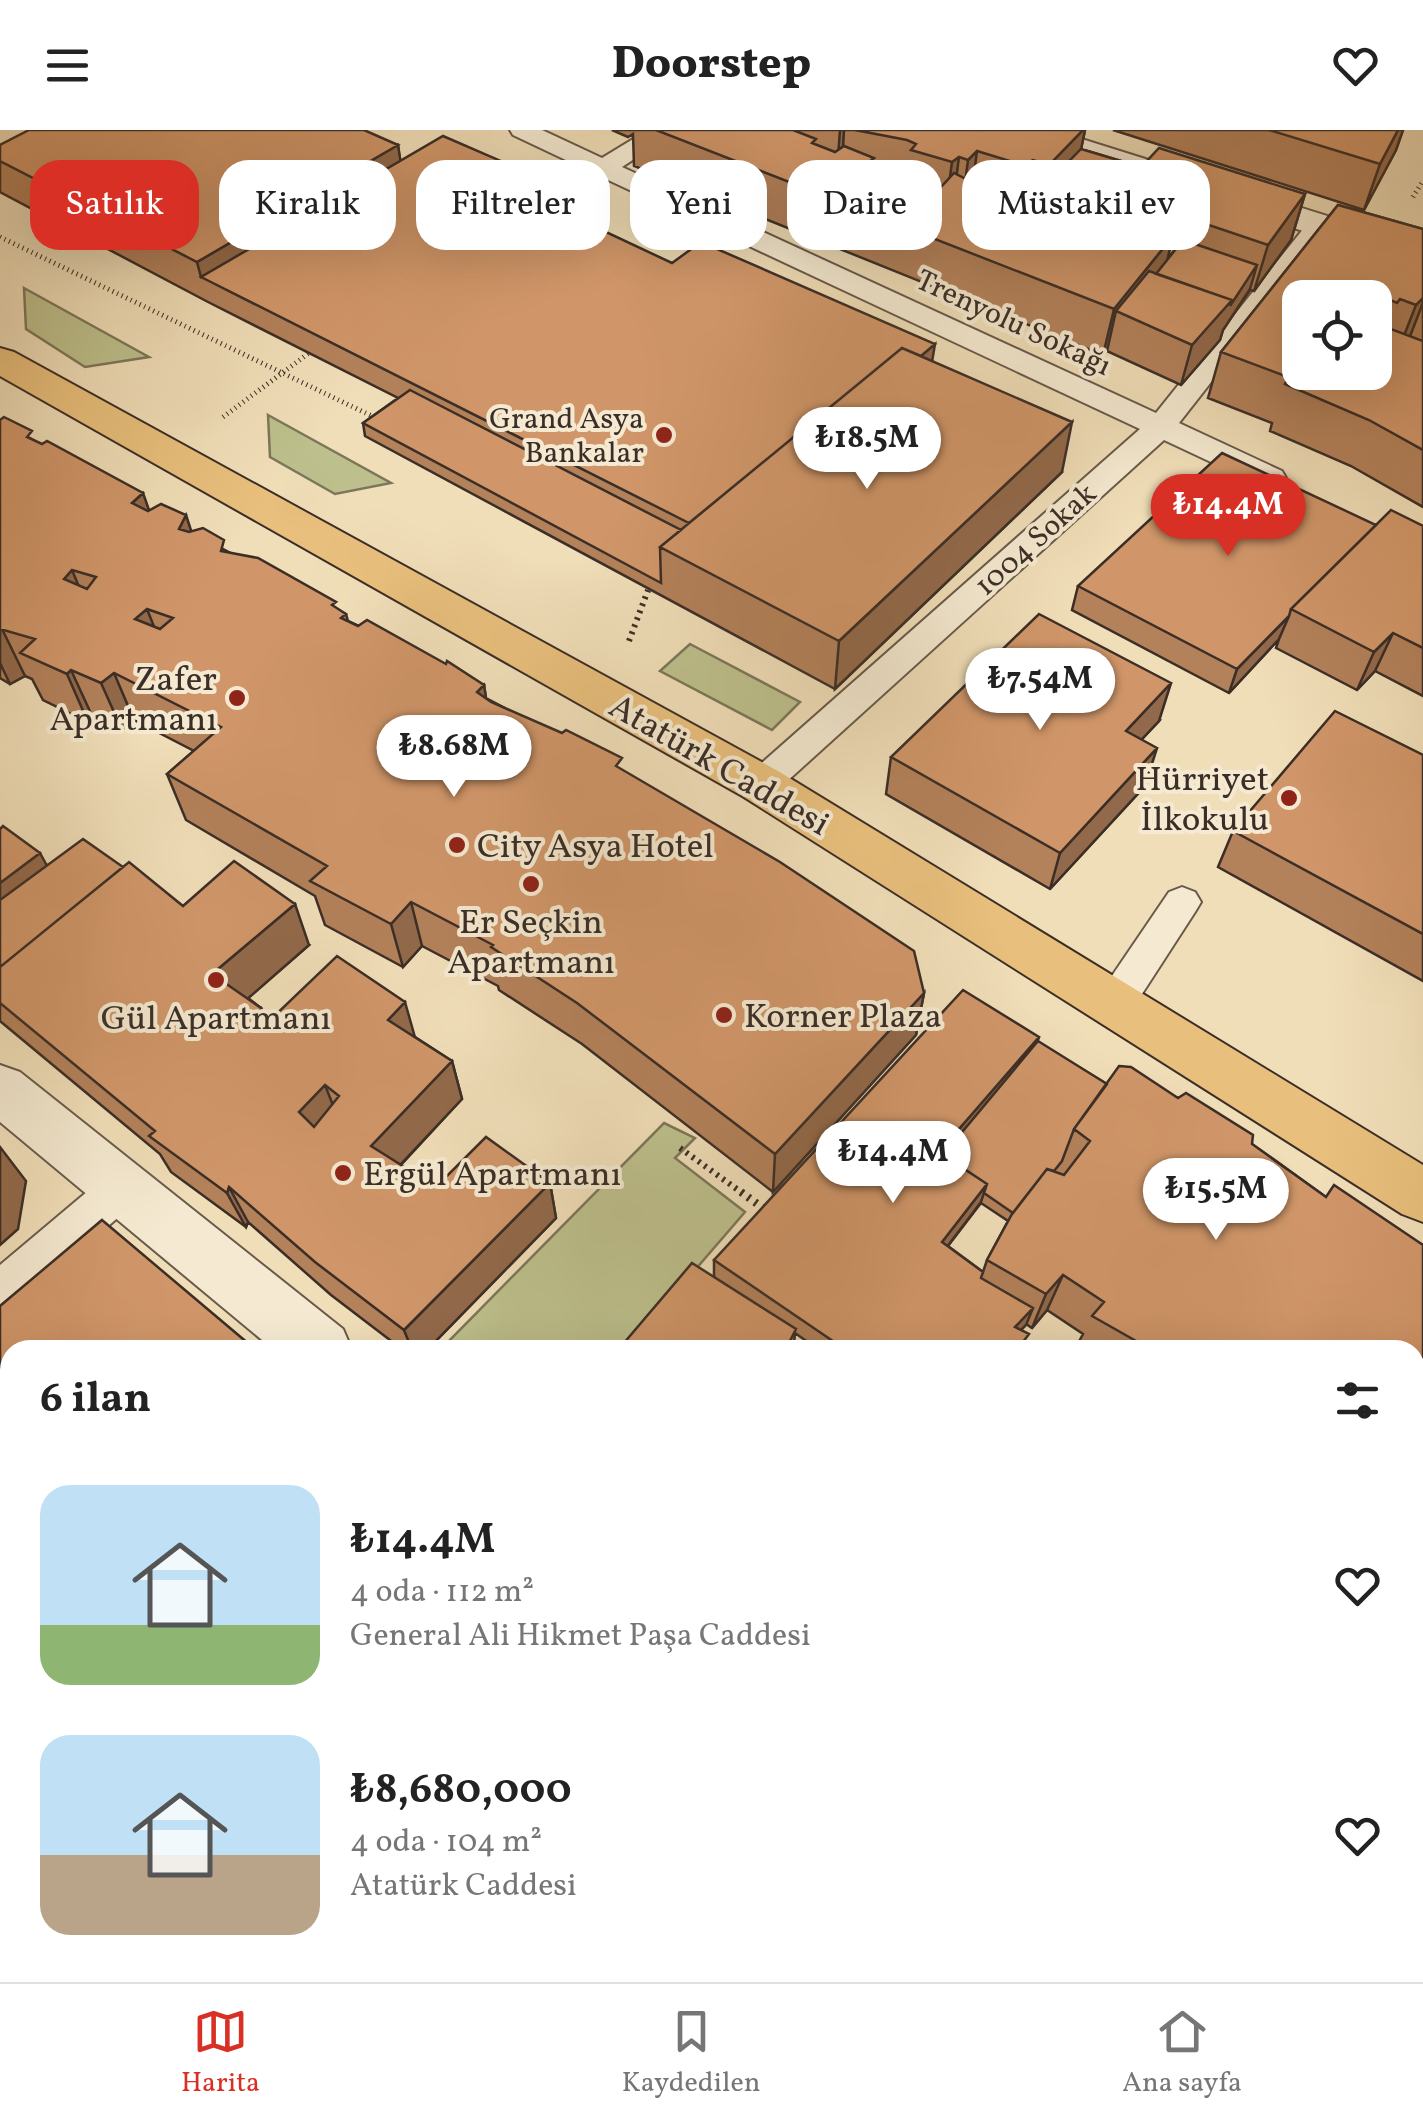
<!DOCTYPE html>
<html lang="tr">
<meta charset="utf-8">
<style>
:root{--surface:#fff;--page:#f2f2f2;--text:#222;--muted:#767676;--line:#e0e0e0;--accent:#d93025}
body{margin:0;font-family:Vollkorn,serif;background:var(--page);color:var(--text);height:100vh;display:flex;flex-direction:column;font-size:38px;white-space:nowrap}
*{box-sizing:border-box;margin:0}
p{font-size:32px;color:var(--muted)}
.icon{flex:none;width:55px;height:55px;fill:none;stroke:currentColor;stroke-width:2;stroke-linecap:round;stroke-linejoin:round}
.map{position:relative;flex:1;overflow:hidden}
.panel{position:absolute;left:0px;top:1210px;width:1425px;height:642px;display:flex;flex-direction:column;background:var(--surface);border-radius:30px 30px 0 0;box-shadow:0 10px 40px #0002}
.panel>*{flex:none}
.guide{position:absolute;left:30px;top:30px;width:1365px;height:90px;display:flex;gap:20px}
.fabs{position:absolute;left:1282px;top:150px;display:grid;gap:20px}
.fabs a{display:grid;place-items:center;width:110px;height:110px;border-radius:20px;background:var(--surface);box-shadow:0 10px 40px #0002;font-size:50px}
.price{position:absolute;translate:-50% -85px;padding:0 22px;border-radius:35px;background:#fff;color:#222;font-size:32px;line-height:65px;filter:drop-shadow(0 2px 5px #0008)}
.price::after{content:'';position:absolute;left:50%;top:60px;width:30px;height:22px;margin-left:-15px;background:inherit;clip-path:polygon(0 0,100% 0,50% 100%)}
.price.on{background:var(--accent);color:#fff}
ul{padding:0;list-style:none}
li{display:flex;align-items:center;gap:30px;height:250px;padding:0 40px}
li span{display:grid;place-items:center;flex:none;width:280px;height:200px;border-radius:30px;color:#555}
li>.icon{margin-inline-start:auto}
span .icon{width:120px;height:120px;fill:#fffc;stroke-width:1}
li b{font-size:42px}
h2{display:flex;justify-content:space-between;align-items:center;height:120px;padding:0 40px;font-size:42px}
.pill{padding:0 35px;border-radius:30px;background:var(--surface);box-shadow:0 10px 40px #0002;font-size:35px;line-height:90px}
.pill.on{background:var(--accent);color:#fff}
header{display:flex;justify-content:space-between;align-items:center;height:130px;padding:0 40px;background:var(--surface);font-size:45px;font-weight:800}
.tab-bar{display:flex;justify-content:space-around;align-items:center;height:140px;border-top:2px solid var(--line);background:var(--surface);font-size:28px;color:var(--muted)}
.tab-bar a{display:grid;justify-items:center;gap:5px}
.tab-bar .on{color:var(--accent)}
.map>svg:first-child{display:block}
.green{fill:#bdc08c;stroke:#7c775a;stroke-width:2.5}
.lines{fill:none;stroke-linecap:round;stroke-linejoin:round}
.service-casing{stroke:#685a4b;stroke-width:4}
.minor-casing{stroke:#685a4b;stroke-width:4}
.primary-casing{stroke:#3b2e27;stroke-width:4}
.path-far2{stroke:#3b2e27;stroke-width:5;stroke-dasharray:1 4;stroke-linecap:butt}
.path-far1{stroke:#3b2e27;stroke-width:6;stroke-dasharray:2.5 5;stroke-linecap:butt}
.path{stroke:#3b2e27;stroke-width:8;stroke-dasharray:2.5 6;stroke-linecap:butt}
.service{fill:#f5ead1;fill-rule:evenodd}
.minor{fill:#f5ead1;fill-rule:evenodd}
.primary{fill:#e8bf7c;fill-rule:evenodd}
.wall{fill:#b3815a;stroke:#3b2e27;stroke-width:2.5;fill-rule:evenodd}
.shaded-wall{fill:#92694a;stroke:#3b2e27;stroke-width:2.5}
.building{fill:#d09669;stroke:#3b2e27;stroke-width:2.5;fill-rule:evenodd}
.poi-dot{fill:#8f2418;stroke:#f5ead1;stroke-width:4}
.labels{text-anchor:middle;stroke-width:8;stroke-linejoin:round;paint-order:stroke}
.far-street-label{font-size:30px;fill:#3b2e27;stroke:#f5ead1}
.far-poi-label{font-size:30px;fill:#3b2e27;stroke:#f5ead1;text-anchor:end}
.poi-label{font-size:35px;fill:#3b2e27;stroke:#f5ead1;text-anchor:start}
.street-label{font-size:35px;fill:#3b2e27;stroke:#f5ead1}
</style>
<header><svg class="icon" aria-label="menu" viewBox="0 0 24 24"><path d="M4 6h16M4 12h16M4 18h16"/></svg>Doorstep<svg class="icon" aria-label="heart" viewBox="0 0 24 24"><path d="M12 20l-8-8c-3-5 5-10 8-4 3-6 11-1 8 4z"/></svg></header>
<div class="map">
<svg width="1423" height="1852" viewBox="0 0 1423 1852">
<rect width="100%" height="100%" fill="#f0deb8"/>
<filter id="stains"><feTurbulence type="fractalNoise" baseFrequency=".002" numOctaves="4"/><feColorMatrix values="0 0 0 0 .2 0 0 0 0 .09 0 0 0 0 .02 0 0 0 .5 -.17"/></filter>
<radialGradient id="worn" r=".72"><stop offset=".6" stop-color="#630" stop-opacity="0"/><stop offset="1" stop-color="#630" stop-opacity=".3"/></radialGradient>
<path class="green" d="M24,158L149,227L85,237L26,199Z
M268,285L391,353L335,364L270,327Z
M690,514L800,572L772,600L660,541Z
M664,993L695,1008L675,1028L745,1082L626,1220H440Z
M359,1842H648V1843L641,1852H352Z"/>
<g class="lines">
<defs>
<path id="service" d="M510,0H542L602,28L648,0H678L622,37L1156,283L1312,88H1330L1334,94L1330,100L1179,293L1282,341L1286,348L1282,355H1260L1164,310L774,663L761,667L748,663L743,654L748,645L1140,299L606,49L537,118H519L515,112L519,106L587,40L513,5Z
M1182,757L1195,762L1201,772L1195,782L1129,884L1115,889L1101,884L1095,873L1101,862L1169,762Z
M122,1039L137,1045L143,1058L137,1071L16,1176L0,1182V1135L107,1045Z"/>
<path id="minor" d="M1001,0H1053L1423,116V139L1006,7Z
M0,935L20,942L343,1199L352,1220H274L0,992Z
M1049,1842H1133L1137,1852H1053Z"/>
<path id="primary" d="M0,218L14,222L778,641L1423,1035V1092L1402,1084L744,667L0,246Z"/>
</defs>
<use href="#service" class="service-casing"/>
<use href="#minor" class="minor-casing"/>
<use href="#primary" class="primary-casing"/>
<path class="path-far2" d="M1413,67L1423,51
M0,107L376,288
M223,287L313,220
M648,462L651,453"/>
<path class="path-far1" d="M629,511L648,460
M680,1018L745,1065"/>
<path class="path" d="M741,1062L767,1081"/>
<use href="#service" class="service"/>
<use href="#minor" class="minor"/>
<use href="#primary" class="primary"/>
</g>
<path class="wall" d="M612,0H1085L1081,19L1141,37L1305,64L1291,110L1254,161L1250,160L1223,200L1220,210L1181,255L1107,221L1103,225L634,36L633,4L628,7ZM1172,111L1180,113L1167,129Z
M1113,0H1403L1396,20L1364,80Z
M0,15H398L400,31L543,81L530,90L550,99L672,133L932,231L1062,342L835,559L365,306L363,293L398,268L208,172L0,62Z
M1338,75L1423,99V377L1351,336L1270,301L1272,293L1208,268L1221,222ZM1300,168H1375V242H1300Z
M0,290L149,380L337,479L346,484L348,491L484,555L486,568L623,641L924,863L916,905L773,1062L582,914L499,860L498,856L422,816L403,837L325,795L315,766L186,690L167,644L194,621L134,590L122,600L93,588L88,592L43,570L32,549L25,546L10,554L0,548Z
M1376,395L1423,396V566L1375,541L1357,560L1276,518L1279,509L1229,563L1072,480L1078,456Z
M1159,591L1141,610L1145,656L1050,759L886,664L891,627Z
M1423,625V851L1218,737L1233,701Z
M0,699L47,735L309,815L248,868L261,878L267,892L415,907L452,931L462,969L401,1035L436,1057L550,1053L556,1088L427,1220H403L331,1165L248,1092L246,1097L171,1042L160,1024L0,891Z
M1037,912L1107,954L1178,968L1252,1014L1326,1067L1423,1115V1529L1415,1523V1220H1077L1075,1219L1083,1204L1047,1180L1032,1198L1026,1194L1021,1200L1023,1220H819L795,1203L794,1214L714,1147V1130ZM981,1073L1008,1091L987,1130L983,1142L948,1116Z
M1245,1842H1415L1423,1852H1257Z"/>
<path class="shaded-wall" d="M840,0H844L842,36L837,40Z
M1083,0H1085L1076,44L1050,51L1046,75L1041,81L1049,35Z
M1398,0H1403L1396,20L1364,80L1380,34Z
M398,15L404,54L201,147L197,132Z
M977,21L971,67L962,75L968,30Z
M959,27L953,73L946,77L952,32Z
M1033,30L1026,76L1016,80L1023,35Z
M541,57L543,81L508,104L506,79Z
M1176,62L1164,108L1157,118L1168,72Z
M1305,64L1291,110L1254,161L1268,115Z
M1173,106L1162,152L1116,181L1107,221L1103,225L1114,179Z
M1257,135L1250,159L1223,200L1220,210L1181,255L1192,215Z
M1423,168V176L1422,175L1409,209L1398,221L1416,175Z
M935,214L931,238L708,402Z
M1072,292L1062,342L835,559L839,511Z
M143,363L160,411L132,373Z
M186,385L202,434L179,399Z
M72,440L92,488L64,449Z
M147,479L166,527L135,489Z
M1289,486L1279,509L1229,563L1237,539Z
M0,499H2L25,546L10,554L0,533Z
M1393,503L1375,541L1357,560L1374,522Z
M71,540L93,588L88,592L67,544Z
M114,543L134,590L122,600L101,553Z
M1171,553L1159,591L1114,639L1126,601Z
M484,555L491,602L477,562Z
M1157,618L1145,656L1050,759L1060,723Z
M40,723L63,765L0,813V753Z
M411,772L422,816L403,837L391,794Z
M295,774L309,815L230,884L212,844Z
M924,863L916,905L773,1062L775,1024Z
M405,872L416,911L388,890Z
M261,878L278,917L254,884Z
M1039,907L1032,927L941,1034L939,1022Z
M452,931L462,969L384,1052L371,1016Z
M325,955L340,993L315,1019L299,982Z
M0,1017L26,1051L18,1099L0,1115Z
M550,1053L556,1088L427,1220H412L404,1200Z
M987,1054L981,1072L937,1130L942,1112Z
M229,1057L248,1092L246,1097L227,1063Z
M1063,1145L1047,1180L1032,1198L1046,1164Z
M1033,1178L1026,1195L1008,1213L1015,1197Z"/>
<path class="building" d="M29,0H364L398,15L197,132L0,31V15Z
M656,0H793L816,9L812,13L835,22L844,16L874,28L869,32L880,36L873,41L882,44L888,42L940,58L954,43L966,49L971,45L995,53L991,57L1019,68L1024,62L1052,73L1048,77L1065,84L1076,71L1173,106L1114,179Z
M855,0H1083L1049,35L1033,30L1023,35L977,21L968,30L959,27L952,32L911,20L916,14L907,10Z
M1269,0H1398L1380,34Z
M443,6L540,48L541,57L506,79L550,99L572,86L672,133L701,112L935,214L921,226L902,218L689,393L201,147Z
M1159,18L1305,64L1268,115L1188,88L1204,72L1176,62L1168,72L1122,58Z
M1081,19L1141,37L1122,58L1120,68L1116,67L1115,71L1050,51Z
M1338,75L1423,99V168L1416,175L1400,169L1397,173L1354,154L1342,168H1300V242H1375V193L1423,211V320L1369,290L1285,254L1288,247L1221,222Z
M1183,110L1257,135L1230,176L1232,170L1156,144Z
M1149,141L1232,170L1192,215L1116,181Z
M902,218L1072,292L839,511L660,417Z
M410,260L681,400L660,417L661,453L363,293Z
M4,287L32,301L27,307L42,314L47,311L143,363L132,373L148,381L161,374L186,385L179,399L189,402L203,398L224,410L221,421L258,428L336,472L332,475L346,484L341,488L358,496L367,490L446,534L447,531L484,555L477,562L491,572L562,603L566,600L622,628L616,636L780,732L914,821L924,863L775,1024L577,873L491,817L493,815L411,772L391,794L310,751L327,736L167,644L221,597L114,543L101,553L71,540L67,544L20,523L35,509L0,499V290ZM72,440L96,447L87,459L64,449ZM147,479L173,488L160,499L135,489Z
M1222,323L1376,395L1291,479L1289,486L1237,539L1078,456Z
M1391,380L1423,396V518L1393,503L1374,522L1291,479Z
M1039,484L1171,553L1126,601L1157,618L1060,723L891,627Z
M1335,581L1423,625V804L1233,701Z
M3,696L40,723L0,753V699Z
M83,709L123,737L0,837V770Z
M234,731L295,774L212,844L261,878L254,884L267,893L337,826L405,872L388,890L452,931L371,1016L436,1057L486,1007L550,1053L404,1200L315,1132L229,1057L227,1063L149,1006L155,1001L0,873V837L129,732L183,776ZM325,955L339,966L314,997L299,982Z
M963,860L1039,907L939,1022L987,1054L942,1112L983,1142L981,1148L1033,1178L1015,1197L1029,1204L1017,1220H846L714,1130Z
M1038,911L1107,954L1074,999L1062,1031L1054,1041L1047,1039L1013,1083L984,1063L987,1054L943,1025Z
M1119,936L1131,937L1178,968L1186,963L1253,1005L1252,1014L1326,1067L1334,1055L1423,1115V1457L1415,1452V1220H1152L1092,1186L1104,1172L1063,1145L1046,1164L987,1130L1012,1084L1047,1039L1064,1045L1090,1011L1074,999Z
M102,1090L256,1220H10V1446L0,1436V1176Z
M692,1133L796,1199L790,1211L802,1220H618Z
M1415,1785L1423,1791V1852H1292L1280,1842H1415Z
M652,1842H1029L1041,1852H645Z"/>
<g class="poi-dot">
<circle cx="664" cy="305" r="10"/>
<circle cx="237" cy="568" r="10"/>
<circle cx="1289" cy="668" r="10"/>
<circle cx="457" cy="715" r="10"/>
<circle cx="531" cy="754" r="10"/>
<circle cx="216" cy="850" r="10"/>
<circle cx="724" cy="885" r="10"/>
<circle cx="343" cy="1043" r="10"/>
</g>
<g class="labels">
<g class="far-street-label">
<text transform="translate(1014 192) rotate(25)" y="10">Trenyolu Sokağı</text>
<text transform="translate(1035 409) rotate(-42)" y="10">1004 Sokak</text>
</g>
<g class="far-poi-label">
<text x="644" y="298">Grand Asya<tspan x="644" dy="34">Bankalar</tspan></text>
</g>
<g class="poi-label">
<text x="217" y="560" text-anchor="end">Zafer<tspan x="217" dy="40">Apartmanı</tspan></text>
<text x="1269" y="660" text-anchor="end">Hürriyet<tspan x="1269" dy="40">İlkokulu</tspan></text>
<text x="477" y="727">City Asya Hotel</text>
<text x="531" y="803" text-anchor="middle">Er Seçkin<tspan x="531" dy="40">Apartmanı</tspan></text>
<text x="744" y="897">Korner Plaza</text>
<text x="216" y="899" text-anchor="middle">Gül Apartmanı</text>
<text x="363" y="1055">Ergül Apartmanı</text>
</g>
<g class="street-label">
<text transform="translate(720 634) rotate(30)" y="12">Atatürk Caddesi</text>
</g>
</g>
<rect width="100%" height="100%" filter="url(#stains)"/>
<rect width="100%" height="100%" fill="url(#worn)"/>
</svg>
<div class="fabs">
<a><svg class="icon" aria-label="locate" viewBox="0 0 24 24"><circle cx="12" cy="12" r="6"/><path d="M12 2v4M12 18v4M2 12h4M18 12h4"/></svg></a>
</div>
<b class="price" style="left:867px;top:362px">₺18.5M</b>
<b class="price on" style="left:1228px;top:429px">₺14.4M</b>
<b class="price" style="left:1040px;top:603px">₺7.54M</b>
<b class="price" style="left:454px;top:670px">₺8.68M</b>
<b class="price" style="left:893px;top:1076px">₺14.4M</b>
<b class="price" style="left:1216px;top:1113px">₺15.5M</b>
<div class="guide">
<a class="pill on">Satılık</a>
<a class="pill">Kiralık</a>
<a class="pill">Filtreler</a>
<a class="pill">Yeni</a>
<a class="pill">Daire</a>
<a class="pill">Müstakil ev</a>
</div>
<section class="panel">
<h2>6 ilan<svg class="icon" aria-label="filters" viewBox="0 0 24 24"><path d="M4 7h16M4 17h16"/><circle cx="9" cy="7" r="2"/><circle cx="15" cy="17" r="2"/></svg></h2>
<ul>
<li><span style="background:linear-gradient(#bfe0f5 70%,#8fb573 0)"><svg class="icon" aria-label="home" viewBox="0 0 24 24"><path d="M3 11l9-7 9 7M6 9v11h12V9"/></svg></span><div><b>₺14.4M</b><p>4 oda · 112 m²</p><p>General Ali Hikmet Paşa Caddesi</p></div><svg class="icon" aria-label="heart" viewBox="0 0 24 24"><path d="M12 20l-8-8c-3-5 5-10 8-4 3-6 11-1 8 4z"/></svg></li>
<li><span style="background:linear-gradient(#bfe0f5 60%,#b9a48a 0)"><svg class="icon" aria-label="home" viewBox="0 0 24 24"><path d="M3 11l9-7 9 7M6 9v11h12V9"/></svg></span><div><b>₺8,680,000</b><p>4 oda · 104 m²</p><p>Atatürk Caddesi</p></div><svg class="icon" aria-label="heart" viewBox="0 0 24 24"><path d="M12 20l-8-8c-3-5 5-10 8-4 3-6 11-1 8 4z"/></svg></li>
</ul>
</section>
</div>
<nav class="tab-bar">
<a class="on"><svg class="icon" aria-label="map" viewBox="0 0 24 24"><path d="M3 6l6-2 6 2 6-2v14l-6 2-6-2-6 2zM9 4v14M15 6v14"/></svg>Harita</a>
<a><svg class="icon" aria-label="saved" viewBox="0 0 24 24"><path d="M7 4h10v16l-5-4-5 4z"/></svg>Kaydedilen</a>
<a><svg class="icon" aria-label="home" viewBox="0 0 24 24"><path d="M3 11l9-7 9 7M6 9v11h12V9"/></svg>Ana sayfa</a>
</nav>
